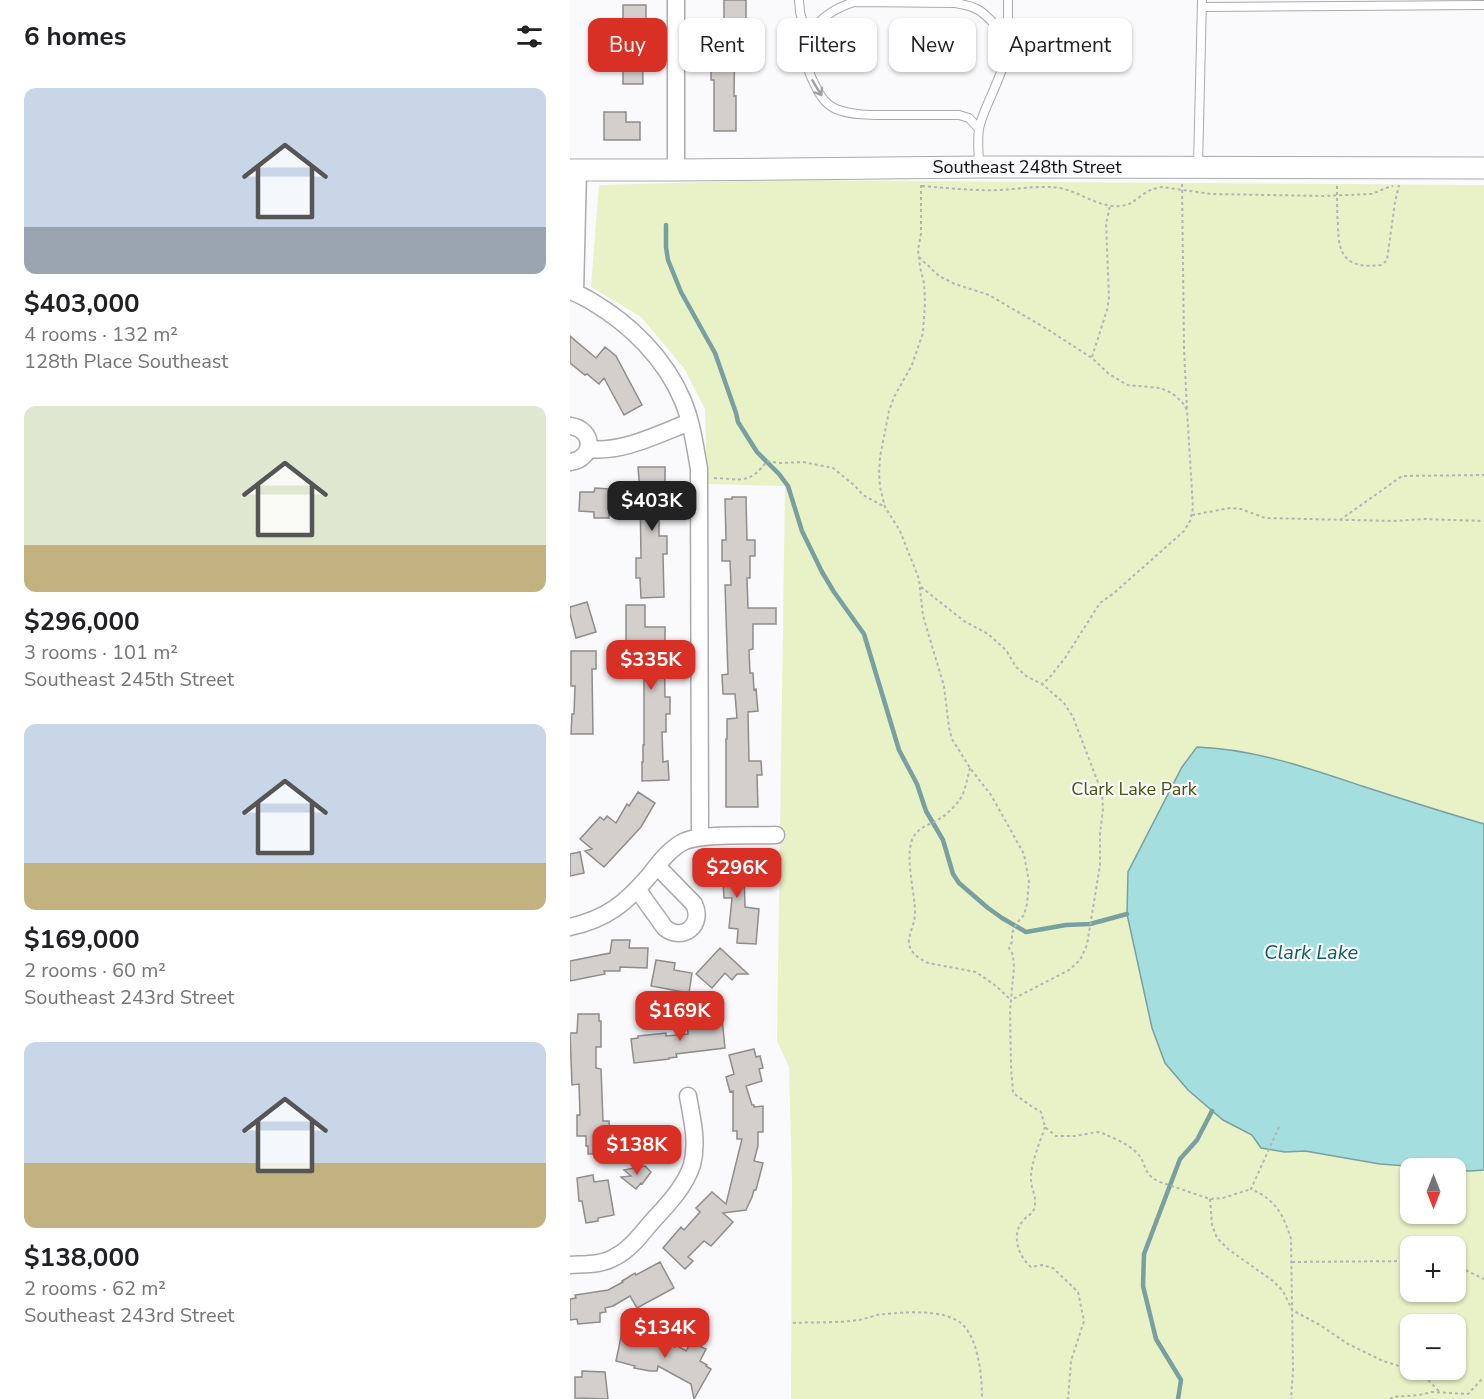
<!DOCTYPE html>
<meta charset="utf-8">
<style>
:root{--surface:#fff;--page:#f6f6f6;--text:#202124;--muted:#757577;--accent:#d93025}
body{margin:0;font-family:"Nunito Sans",sans-serif;background:var(--page);color:var(--text);height:100vh;display:flex;flex-direction:column;font-size:22px;white-space:nowrap}
*{box-sizing:border-box;margin:0}
p{font-size:20px;color:var(--muted)}
.icon{flex:none;width:33px;height:33px;fill:none;stroke:currentColor;stroke-width:2;stroke-linecap:round;stroke-linejoin:round}
.map{position:relative;flex:1;overflow:hidden}
.side{display:flex;flex-direction:column;background:var(--surface);width:570px}
.side>*{flex:none}
.banner{position:absolute;left:18px;top:18px;width:570px;height:54px;display:flex;gap:12px}
.needle{width:39px;rotate:180deg}
.buttons{position:absolute;left:830px;top:1158px;display:grid;gap:12px}
.buttons a{display:grid;place-items:center;width:66px;height:66px;border-radius:12px;background:var(--surface);box-shadow:0 2px 4px #0004;font-size:30px}
.price{position:absolute;translate:-50% -51px;padding:0 14px;border-radius:12px;background:var(--accent);color:#fff;font-size:20px;line-height:39px;filter:drop-shadow(0 2px 3px #0008)}
.price::after{content:'';position:absolute;left:50%;top:36px;width:18px;height:14px;margin-left:-9px;background:inherit;clip-path:polygon(0 0,100% 0,50% 100%)}
.price.active{background:#222;color:#fff}
ul{padding:0;list-style:none}
li{display:grid;align-content:center;gap:12px;height:318px;padding:0 24px}
li span{display:grid;place-items:center;height:186px;border-radius:12px;color:#555}
li>.icon{margin-inline-start:auto}
span .icon{width:108px;height:108px;fill:#fffc;stroke-width:1}
li b{font-size:26px}
h2{display:flex;justify-content:space-between;align-items:center;height:72px;padding:0 24px;font-size:26px}
.chip{padding:0 21px;border-radius:12px;background:var(--surface);box-shadow:0 2px 4px #0004;font-size:21px;line-height:54px}
.chip.active{background:var(--accent);color:#fff}
main{display:flex;flex:1;min-height:0}
.map>svg:first-child{display:block}
.green{fill:#e9f1c6;fill-rule:evenodd}
.water{fill:#a5dedf;stroke:#78a0a1;stroke-width:1.5}
.lines{fill:none;stroke-linecap:round;stroke-linejoin:round}
.stream{stroke:#78a0a1;stroke-width:4.5}
.building{fill:#d2cfcd;stroke:#8f8d8b;stroke-width:1.5}
.service-casing{stroke:#aaaaae;stroke-width:10}
.minor-casing{stroke:#aaaaae;stroke-width:19}
.tertiary-casing{stroke:#aaaaae;stroke-width:23}
.path{stroke:#b3b3b5;stroke-width:2;stroke-dasharray:3 3;stroke-linecap:butt}
.service{stroke:#fff;stroke-width:8}
.minor{stroke:#fff;stroke-width:16}
.tertiary{stroke:#fff;stroke-width:21}
.oneway{stroke:#9f9f9f}
.labels{text-anchor:middle;stroke-width:4.5;stroke-linejoin:round;paint-order:stroke}
.street-label{font-size:18px;fill:#0f0f10;stroke:#fafafd}
.park-label{font-size:18px;fill:#49510b;stroke:#fafafd}
.water-label{font-size:20px;font-style:italic;fill:#0e5e5f;stroke:#fafafd}
</style>
<main>
<section class="side">
<h2>6 homes<svg class="icon" aria-label="filters" viewBox="0 0 24 24"><path d="M4 7h16M4 17h16"/><circle cx="9" cy="7" r="2"/><circle cx="15" cy="17" r="2"/></svg></h2>
<ul>
<li><span style="background:linear-gradient(#c9d6e8 75%,#9aa5b1 0)"><svg class="icon" aria-label="home" viewBox="0 0 24 24"><path d="M3 11l9-7 9 7M6 9v11h12V9"/></svg></span><div><b>$403,000</b><p>4 rooms · 132 m²</p><p>128th Place Southeast</p></div></li>
<li><span style="background:linear-gradient(#dfe7d0 75%,#c2b280 0)"><svg class="icon" aria-label="home" viewBox="0 0 24 24"><path d="M3 11l9-7 9 7M6 9v11h12V9"/></svg></span><div><b>$296,000</b><p>3 rooms · 101 m²</p><p>Southeast 245th Street</p></div></li>
<li><span style="background:linear-gradient(#c9d6e8 75%,#c2b280 0)"><svg class="icon" aria-label="home" viewBox="0 0 24 24"><path d="M3 11l9-7 9 7M6 9v11h12V9"/></svg></span><div><b>$169,000</b><p>2 rooms · 60 m²</p><p>Southeast 243rd Street</p></div></li>
<li><span style="background:linear-gradient(#c9d6e8 65%,#c2b280 0)"><svg class="icon" aria-label="home" viewBox="0 0 24 24"><path d="M3 11l9-7 9 7M6 9v11h12V9"/></svg></span><div><b>$138,000</b><p>2 rooms · 62 m²</p><p>Southeast 243rd Street</p></div></li>
</ul>
</section>
<div class="map">
<svg width="914" height="1399" viewBox="0 0 914 1399">
<rect width="100%" height="100%" fill="#fafafd"/>
<path class="green" d="M216,180L914,185V1399H221L222,1182L219,1067L207,1041L215,486L137,484L135,409L114,368L71,317L21,287L29,185ZM840,1168H885V1214H840ZM840,1246H885V1292H840ZM840,1324H885V1370H840Z"/>
<path class="water" d="M627,747C684,749 738,768 792,786C832,799 873,812 914,824V1170L900,1171L885,1170V1168H864L810,1164L735,1151L715,1152L691,1148L682,1135L653,1120L618,1090L595,1063L582,1028L557,914L558,872L612,767Z"/>
<g class="lines">
<path class="stream" d="M96,225V247L98,260L111,292L145,353L166,413L168,422L187,452L209,474L218,486L232,531L252,572L264,592L294,634L329,750L347,784L356,811L373,840L383,874L389,883L418,908L432,918L456,932L496,925L520,924L557,914
M608,1399L611,1380L586,1339L573,1286L574,1254L610,1159L627,1140L642,1111"/>
</g>
<path class="building" d="M154,0H176V32H165L164,96H166V131H144V80H141V60H143V46H154Z
M53,5H76V37H72L73,84H53Z
M34,112H56V122H70V140H34Z
M0,336L26,358L35,347L46,356L72,405L54,415L34,378L29,384L17,374L15,375L0,363Z
M68,467H95V489H98V506H89V536H97V554H93L94,597L71,598L70,578H66V558H71L70,491Z
M25,488L39,489V518H24V512L9,511L10,492H24Z
M162,497H176L177,540H185V556H180V578H177L178,608H206V624H183V649L179,650L180,673H183L184,690L186,689L188,711L178,712L179,761H191L192,775H187L188,807H156V739H157V719L167,718L165,694H153L152,675L158,674L155,585H161L160,561H152V540H156L155,499H162Z
M17,602L26,632L6,638L0,614V607Z
M56,605H75V627H95V645H94L95,697H100V714H96V732H92L93,762L98,761L99,780L72,781V762H73V745H74V645H56Z
M1,651H26V669H22L23,734H1L2,714H4L5,686H1Z
M68,792L85,803L71,827L34,867L15,851L22,849L10,839L30,817L34,820L37,816L46,823L57,804L59,806Z
M10,852L14,873L0,876V854Z
M170,859L171,876L174,875L175,907L189,909L186,944L167,943L168,929L159,928L162,898H154L153,879L141,880L140,861Z
M42,940H60L59,948H78L77,968L50,967V971H34L35,974L0,981V961L40,953Z
M150,948L178,974H167L162,980L155,973L142,988L126,974Z
M86,960L105,963L104,970L122,973L119,993L81,986Z
M8,1014H29V1021H31V1047H26V1068L31,1069L33,1121H39L40,1154H18V1146H16V1136H7V1115H10L9,1084L2,1085L0,1033H7Z
M152,1018L155,1048L106,1054L107,1057L99,1058V1059L64,1063L61,1039L68,1038V1036L96,1033V1036L118,1034L117,1022Z
M184,1049L186,1057L190,1056L193,1068L189,1069L192,1081L176,1086L182,1105H184V1107L193,1106V1132H188V1146L184,1161L193,1163L186,1190H184L182,1197L176,1210L153,1213L163,1222L141,1246L134,1241L118,1257L123,1261L115,1269L93,1248L111,1227L114,1230L130,1212L126,1208L142,1192L156,1204L172,1139H167V1131H163V1091L160,1092L156,1077L164,1074L159,1055Z
M68,1136L89,1152L55,1153Z
M75,1166L81,1172L72,1184L71,1183L66,1189L51,1177L61,1176L54,1170Z
M23,1175L24,1182L38,1180L44,1215L28,1218V1221L16,1223L12,1201H9L7,1178Z
M90,1262L104,1288L67,1308L60,1296L43,1306L35,1308L36,1312L30,1313V1322L8,1324L7,1319L0,1320V1299L6,1298L5,1295L38,1290L53,1282L52,1281L65,1273L66,1275Z
M52,1332L85,1340L105,1347L106,1345L116,1351L121,1342L136,1349L130,1361L137,1365L136,1366L141,1369L124,1399L121,1384L88,1366L87,1371H80L64,1368L65,1366L46,1361Z
M12,1371L35,1372L38,1399L5,1398V1377H12Z"/>
<g class="lines">
<defs>
<path id="service" d="M229,0L230,12L238,40
M632,7L914,5
M436,41L438,18V0
M409,166C409,154 407,141 409,129C413,105 442,64 435,40C433,34 429,30 425,25C412,10 405,6 385,3L284,2C244,15 223,45 245,85C249,94 256,105 266,109C284,116 305,115 324,115C346,115 367,115 389,115L399,118L409,129
M628,166L632,0"/>
<path id="minor" d="M106,170V0
M0,291C7,293 14,297 21,301C60,324 95,358 113,401C122,423 125,446 129,469L130,837
M5,293L8,170
M0,426C25,429 25,459 0,462
M18,449C53,453 88,434 120,422
M67,889L95,928C113,942 134,925 124,904L87,866
M0,927C36,919 55,904 79,876C89,863 100,848 115,841C134,833 183,836 206,835
M0,1265C15,1264 32,1265 45,1257C59,1250 69,1237 79,1225C95,1207 114,1189 122,1165C128,1142 122,1119 118,1096"/>
<path id="tertiary" d="M0,170H106L409,167L914,168"/>
</defs>
<use href="#service" class="service-casing"/>
<use href="#minor" class="minor-casing"/>
<use href="#tertiary" class="tertiary-casing"/>
<path class="path" d="M612,184L614,348L617,409
M351,185V234L348,250L350,267L354,283L355,303L353,333L342,365L324,397L319,411L310,457L309,474L310,487L315,507L330,531L349,579L353,616L374,686L379,728L382,739L400,768L421,795L454,854L459,882L457,904L454,915L447,923L442,933V942L439,948L443,955L444,967L440,1011L441,1066L443,1093L461,1106L471,1112L475,1127L486,1136H504L527,1132L532,1133C543,1138 557,1143 566,1152C578,1163 571,1174 590,1182L640,1199L653,1198L681,1189
M352,186C378,188 404,191 430,190C450,189 470,185 490,188C511,192 528,208 551,206C560,205 564,201 571,196C577,191 584,188 592,187L641,194L754,196L802,194L816,188L823,186
M767,186C767,199 767,212 768,225C768,257 777,269 812,265L817,260L825,202L829,185
M349,257L369,276L385,284L419,295L477,329L522,358L539,374L549,380L557,385L590,388L602,393L612,402L617,410L623,508L620,521L614,531L544,593L530,603L495,658L479,678L472,684
M522,357L537,310L539,298L536,224L540,206
M144,478C171,479 179,485 197,461L210,463L233,462L263,468L285,486L293,495L315,507
M622,515L660,508L671,509L695,518L824,521L853,519L914,521
M770,520L832,476L914,475
M351,587L394,621L418,634L436,650L446,667L456,676L472,684L494,703L503,717L532,793L533,809L530,834V865L517,945L510,960L499,970L441,1000
M400,768C397,779 395,794 388,802C383,808 377,814 371,818C360,825 347,827 342,840C335,860 345,892 345,913C345,925 338,934 339,944C341,954 350,959 358,963L406,972L426,986L441,1000
M475,1127C470,1142 462,1160 461,1176C460,1186 466,1195 465,1204C465,1214 457,1215 452,1222C441,1236 449,1257 461,1267L472,1265L483,1268L508,1292L514,1321L501,1361L498,1399
M709,1127L681,1189C706,1200 713,1214 721,1239L723,1370L721,1399
M640,1199L642,1225L647,1238L658,1249L703,1281L713,1291L722,1310L750,1325L778,1344L813,1361L839,1369L858,1380L871,1393
M722,1262L840,1261
M885,1265L914,1279
M223,1323C244,1322 267,1323 288,1320C297,1319 306,1314 315,1314C336,1312 375,1309 392,1324C409,1340 412,1378 412,1399
M820,1399L823,1397L849,1395L862,1392L898,1394L914,1377"/>
<use href="#service" class="service"/>
<use href="#minor" class="minor"/>
<use href="#tertiary" class="tertiary"/>
</g>
<defs><path id="oneway-shaft" d="M-6 0H5M1.5-3L5.5 0L1.5 3" fill="none" stroke-width="1.6" stroke-linecap="round" stroke-linejoin="round" transform="scale(1.5)"/></defs>
<use class="oneway" href="#oneway-shaft" transform="translate(247 88) rotate(59)"/>
<g class="labels">
<g class="street-label">
<text x="457" y="173">Southeast 248th Street</text>
</g>
<g class="park-label">
<text x="564" y="795">Clark Lake Park</text>
</g>
<g class="water-label">
<text x="741" y="959">Clark Lake</text>
</g>
</g>
</svg>
<div class="buttons">
<a><svg class="needle" viewBox="-14 -14 28 28"><path d="M0-13l5 13h-10z" fill="#e53935"/><path d="M0 13l5-13h-10z" fill="#757577"/></svg></a>
<a>+</a>
<a>−</a>
</div>
<b class="price active" style="left:82px;top:532px">$403K</b>
<b class="price" style="left:81px;top:691px">$335K</b>
<b class="price" style="left:167px;top:899px">$296K</b>
<b class="price" style="left:110px;top:1042px">$169K</b>
<b class="price" style="left:67px;top:1176px">$138K</b>
<b class="price" style="left:95px;top:1359px">$134K</b>
<div class="banner">
<a class="chip active">Buy</a>
<a class="chip">Rent</a>
<a class="chip">Filters</a>
<a class="chip">New</a>
<a class="chip">Apartment</a>
</div>
</div>
</main>
